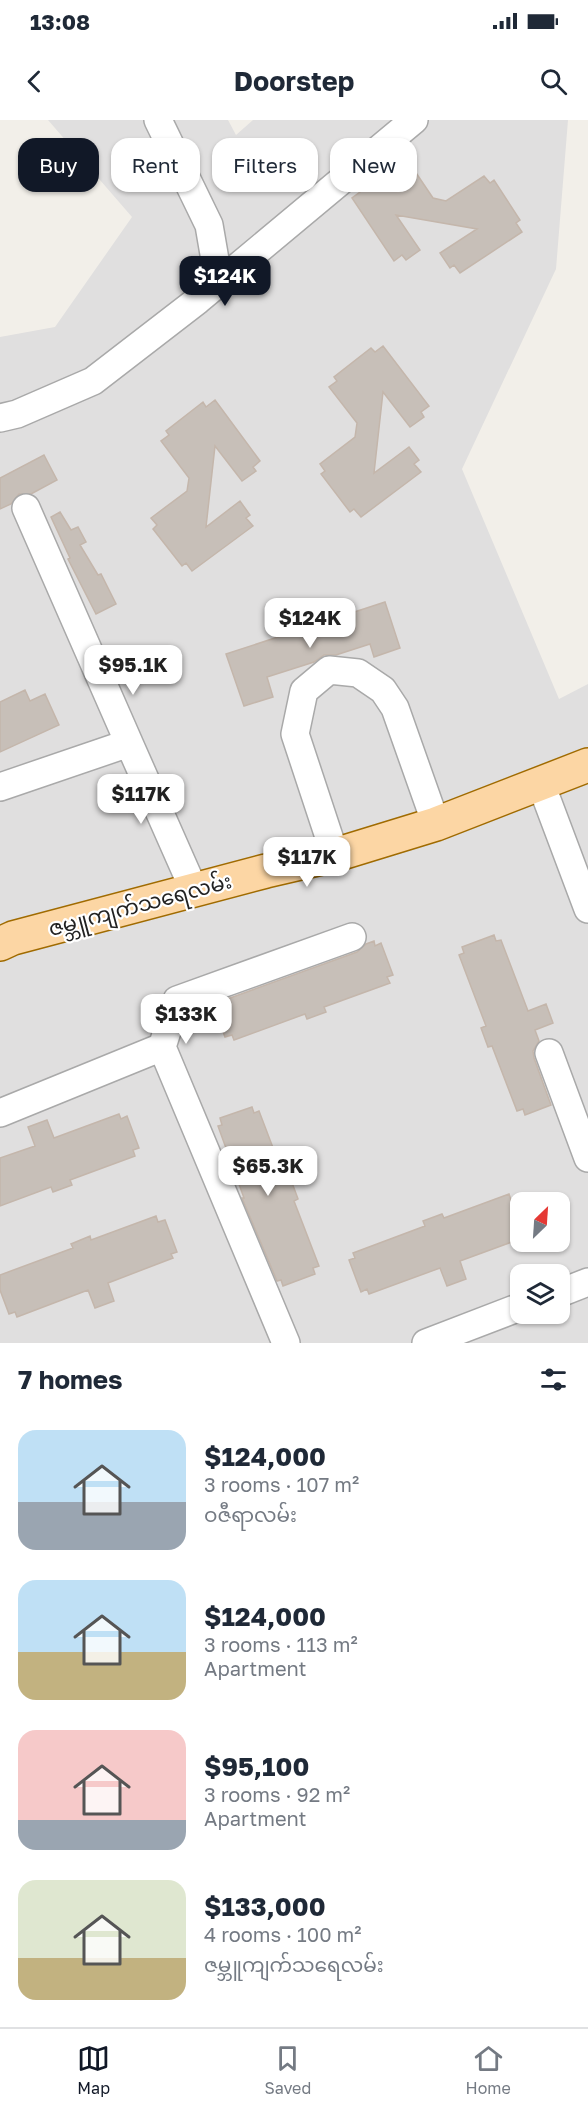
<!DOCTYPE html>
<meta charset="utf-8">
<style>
:root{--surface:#fff;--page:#f2f2f3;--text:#1f2937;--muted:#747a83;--line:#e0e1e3;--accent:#111827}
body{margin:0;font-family:"Golos Text","Noto Sans Myanmar",sans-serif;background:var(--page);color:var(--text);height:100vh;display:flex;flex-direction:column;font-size:22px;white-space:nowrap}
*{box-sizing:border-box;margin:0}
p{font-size:20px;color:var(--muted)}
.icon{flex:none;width:33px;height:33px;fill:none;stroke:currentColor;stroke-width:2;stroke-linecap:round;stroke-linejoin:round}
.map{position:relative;height:1223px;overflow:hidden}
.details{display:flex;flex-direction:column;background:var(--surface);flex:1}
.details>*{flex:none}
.guide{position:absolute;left:18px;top:18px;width:552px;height:54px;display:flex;gap:12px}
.needle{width:39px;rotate:25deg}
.controls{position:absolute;left:510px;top:1072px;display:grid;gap:12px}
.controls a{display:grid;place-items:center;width:60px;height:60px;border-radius:12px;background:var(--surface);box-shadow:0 2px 4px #0004;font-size:30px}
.price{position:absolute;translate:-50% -51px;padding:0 14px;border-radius:12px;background:#fff;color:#222;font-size:20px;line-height:39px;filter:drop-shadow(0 2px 3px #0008)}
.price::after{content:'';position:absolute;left:50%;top:36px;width:18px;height:14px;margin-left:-9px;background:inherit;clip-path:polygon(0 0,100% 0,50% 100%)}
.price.on{background:var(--accent);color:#fff}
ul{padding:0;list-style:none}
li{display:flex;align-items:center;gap:18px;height:150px;padding:0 18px}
li span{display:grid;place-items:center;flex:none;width:168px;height:120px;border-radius:18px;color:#555}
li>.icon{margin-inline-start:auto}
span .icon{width:72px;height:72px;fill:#fffc;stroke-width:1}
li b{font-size:26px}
h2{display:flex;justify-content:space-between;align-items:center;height:72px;padding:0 18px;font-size:26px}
.tag{padding:0 21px;border-radius:18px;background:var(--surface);box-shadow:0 2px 4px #0004;font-size:21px;line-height:54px}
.tag.on{background:var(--accent);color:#fff}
.status{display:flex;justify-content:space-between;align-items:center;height:42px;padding:0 30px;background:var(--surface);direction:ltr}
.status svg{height:16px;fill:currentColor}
header{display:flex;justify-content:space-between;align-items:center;height:78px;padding:0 18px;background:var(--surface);font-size:27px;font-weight:700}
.tabs{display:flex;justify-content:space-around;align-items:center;height:84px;border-top:2px solid var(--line);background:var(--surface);font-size:16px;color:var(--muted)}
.tabs a{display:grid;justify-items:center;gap:3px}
.tabs .on{color:var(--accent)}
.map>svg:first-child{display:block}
.residential{fill:#e0dfdf;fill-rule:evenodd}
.building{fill:#c7bfb8;stroke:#c4b6ab;stroke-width:1.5}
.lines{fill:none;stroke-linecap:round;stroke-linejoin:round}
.minor-casing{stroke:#a9a9a9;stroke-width:30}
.major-casing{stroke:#a06b00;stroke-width:36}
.minor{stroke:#fff;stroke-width:27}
.major{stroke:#fcd6a4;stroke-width:33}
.labels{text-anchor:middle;stroke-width:4.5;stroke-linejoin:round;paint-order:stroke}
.street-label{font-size:21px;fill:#222;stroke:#fff}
</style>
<div class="status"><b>13:08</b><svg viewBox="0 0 49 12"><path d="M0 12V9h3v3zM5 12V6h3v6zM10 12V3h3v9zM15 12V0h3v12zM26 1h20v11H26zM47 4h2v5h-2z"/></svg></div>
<header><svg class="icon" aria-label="back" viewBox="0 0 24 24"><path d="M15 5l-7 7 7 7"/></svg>Doorstep<svg class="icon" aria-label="search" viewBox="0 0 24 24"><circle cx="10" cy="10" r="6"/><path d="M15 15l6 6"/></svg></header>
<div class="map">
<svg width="588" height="1223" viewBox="0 0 588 1223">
<rect width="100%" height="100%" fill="#f2efe9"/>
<path class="residential" d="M48,0H228L236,15L253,0H568L556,149L462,349L559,579L588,564V1223H0V217L55,207L132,97ZM520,1083H560V1122H520ZM520,1155H560V1194H520Z"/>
<path class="building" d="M408,41L433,78L446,81L484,56L490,63L494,60L520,100L516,103L522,112L460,153L454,145L450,148L440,133L477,109L396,95L420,130L406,140L402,135L394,141L352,78L360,72L357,68L384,50L397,42L400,46Z
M383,226L429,286L421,292L424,297L410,307L383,272L374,353L409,327L419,340L414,344L421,352L361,397L354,389L350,392L321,354L325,351L320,344L355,317L357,303L329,267L337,261L334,257L371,228L375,232Z
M215,280L260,341L253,347L256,351L242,361L215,326L206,407L240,381L250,395L246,398L253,406L192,451L186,443L182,446L153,409L157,405L151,398L187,371L189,358L161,321L169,315L166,311L203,282L206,287Z
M44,335L57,360L31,374H19L11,384L0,389V358Z
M60,392L71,410L78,407L86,422L80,425L98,455L101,454L116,484L96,494L68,439L70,438L51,397Z
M385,482L400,528L374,537L370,524L336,535H324L314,542L267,557L273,577L244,586L226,534Z
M25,570L30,581L45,574L59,605L0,632V582Z
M494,815L496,821L501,820L528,891L546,884L553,903L535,910L539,921L533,931L534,938L551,985L525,995L523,989L517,991L492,926L488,927L481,908L486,906L459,835L464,833L462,827Z
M374,821L375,826L381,823L393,855L387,857L390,863L324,887L326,892L307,899L305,894L234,920L232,915L225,917L213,885L220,883L219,882L357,832L366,824Z
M252,987L254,993L259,991L286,1062L291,1060L298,1079L294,1081L319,1146L313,1148L315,1154L283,1166L281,1160L277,1161L242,1078H244L218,1006L222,1005L220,998Z
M119,994L121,999L127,996L139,1028L133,1030L135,1036L70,1060L72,1065L53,1072L51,1067L0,1086V1038L35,1026L28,1007L47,1000L54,1018Z
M509,1074L511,1080L517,1078L520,1087V1119L460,1141L466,1159L447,1166L440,1148L369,1174L367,1169L361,1172L349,1140L355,1138L353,1133L425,1106L423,1101L442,1094L444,1098Z
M156,1096L158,1102L165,1100L177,1132L171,1134L173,1138L108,1163L114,1181L95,1188L88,1170L17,1197L15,1192L9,1194L0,1170V1155L73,1128L71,1124L90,1116L91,1120Z"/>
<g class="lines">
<defs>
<path id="minor" d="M158,0L209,105L219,163
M0,298L17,294L93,261L198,180L414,0
M129,623L194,770
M541,664L588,789
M0,667L129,623L26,388
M335,735L295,614L304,571L329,550L358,553L383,570L395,588L436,704
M162,927L286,1223
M549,933L588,1038
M0,993L162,927L177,880L352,817
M560,1173L588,1162
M426,1223L520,1187"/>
<path id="major" d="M0,824L13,818L266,751L335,735L436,704L588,645"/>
</defs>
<use href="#minor" class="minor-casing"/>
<use href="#major" class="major-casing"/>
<use href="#minor" class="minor"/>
<use href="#major" class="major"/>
</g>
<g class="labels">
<g class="street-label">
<text transform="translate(140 785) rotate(-15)" y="7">ဇမ္ဘူကျက်သရေလမ်း</text>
</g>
</g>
</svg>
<div class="controls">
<a><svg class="needle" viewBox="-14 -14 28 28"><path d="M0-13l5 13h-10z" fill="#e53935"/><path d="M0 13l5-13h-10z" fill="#747a83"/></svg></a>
<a><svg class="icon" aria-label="layers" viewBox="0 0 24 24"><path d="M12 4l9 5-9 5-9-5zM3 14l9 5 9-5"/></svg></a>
</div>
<b class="price on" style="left:225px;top:187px">$124K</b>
<b class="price" style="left:310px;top:529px">$124K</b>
<b class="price" style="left:133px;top:576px">$95.1K</b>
<b class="price" style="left:141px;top:705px">$117K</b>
<b class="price" style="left:307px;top:768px">$117K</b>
<b class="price" style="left:186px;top:925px">$133K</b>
<b class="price" style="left:268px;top:1077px">$65.3K</b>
<div class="guide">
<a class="tag on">Buy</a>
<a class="tag">Rent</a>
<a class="tag">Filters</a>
<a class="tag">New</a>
</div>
</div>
<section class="details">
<h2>7 homes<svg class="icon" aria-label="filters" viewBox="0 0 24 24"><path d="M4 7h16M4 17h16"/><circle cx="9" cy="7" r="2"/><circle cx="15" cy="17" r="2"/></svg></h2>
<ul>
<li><span style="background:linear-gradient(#bfe0f5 60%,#9aa5b1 0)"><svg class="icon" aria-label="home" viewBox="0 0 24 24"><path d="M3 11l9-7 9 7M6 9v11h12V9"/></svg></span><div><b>$124,000</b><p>3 rooms · 107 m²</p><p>ဝဇီရာလမ်း</p></div></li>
<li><span style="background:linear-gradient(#bfe0f5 60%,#c2b280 0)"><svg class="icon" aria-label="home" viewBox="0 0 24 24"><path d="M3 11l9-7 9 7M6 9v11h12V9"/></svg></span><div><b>$124,000</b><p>3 rooms · 113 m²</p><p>Apartment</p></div></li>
<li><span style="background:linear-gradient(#f6c9c9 75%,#9aa5b1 0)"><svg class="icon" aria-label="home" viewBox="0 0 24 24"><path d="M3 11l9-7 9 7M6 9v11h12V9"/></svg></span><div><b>$95,100</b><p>3 rooms · 92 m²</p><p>Apartment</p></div></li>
<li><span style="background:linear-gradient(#dfe7d0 65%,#c2b280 0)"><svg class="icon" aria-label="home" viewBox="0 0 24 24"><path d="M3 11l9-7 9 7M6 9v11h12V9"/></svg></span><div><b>$133,000</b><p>4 rooms · 100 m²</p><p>ဇမ္ဘူကျက်သရေလမ်း</p></div></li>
</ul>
</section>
<nav class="tabs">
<a class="on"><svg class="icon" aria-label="map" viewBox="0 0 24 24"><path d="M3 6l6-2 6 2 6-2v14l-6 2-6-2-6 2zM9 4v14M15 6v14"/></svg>Map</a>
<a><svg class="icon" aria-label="saved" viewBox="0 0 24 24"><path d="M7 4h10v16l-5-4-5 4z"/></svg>Saved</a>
<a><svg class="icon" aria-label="home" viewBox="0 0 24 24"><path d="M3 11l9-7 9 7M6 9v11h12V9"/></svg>Home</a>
</nav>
